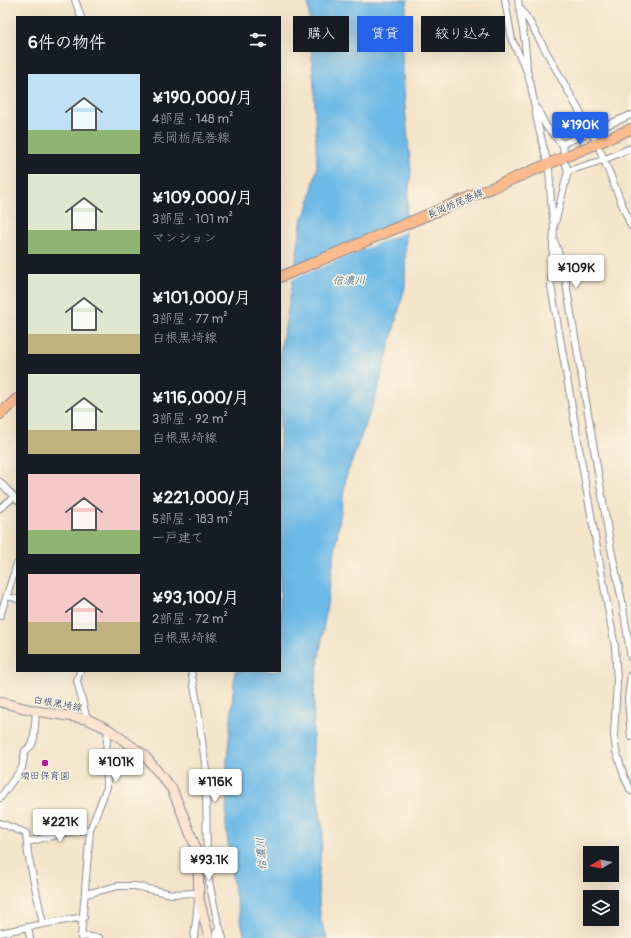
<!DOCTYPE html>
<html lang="ja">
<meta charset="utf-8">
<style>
:root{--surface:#171b24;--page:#20242c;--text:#f1f3f6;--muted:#9ea1a6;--accent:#2563eb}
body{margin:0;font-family:Pangolin,"Klee One",sans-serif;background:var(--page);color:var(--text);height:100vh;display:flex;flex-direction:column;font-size:15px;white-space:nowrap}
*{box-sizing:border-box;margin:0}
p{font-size:13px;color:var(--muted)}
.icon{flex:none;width:22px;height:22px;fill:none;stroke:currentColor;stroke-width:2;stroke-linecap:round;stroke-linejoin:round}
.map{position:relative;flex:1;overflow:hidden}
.sheet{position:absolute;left:16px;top:16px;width:265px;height:656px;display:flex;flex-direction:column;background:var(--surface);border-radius:0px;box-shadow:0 4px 16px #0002}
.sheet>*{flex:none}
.banner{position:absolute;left:293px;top:16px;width:278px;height:36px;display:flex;gap:8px}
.needle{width:26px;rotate:260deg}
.controls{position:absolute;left:583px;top:846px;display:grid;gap:8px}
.controls a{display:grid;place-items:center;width:36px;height:36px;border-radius:0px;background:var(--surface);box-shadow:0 4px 16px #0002;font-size:20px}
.price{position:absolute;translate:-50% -34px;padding:0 9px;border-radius:4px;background:#fff;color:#222;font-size:13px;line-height:26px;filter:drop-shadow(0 1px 2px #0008)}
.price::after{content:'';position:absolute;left:50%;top:24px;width:12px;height:9px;margin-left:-6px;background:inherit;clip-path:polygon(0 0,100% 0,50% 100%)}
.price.on{background:var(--accent);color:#fff}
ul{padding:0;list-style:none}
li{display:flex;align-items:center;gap:12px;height:100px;padding:0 12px}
li span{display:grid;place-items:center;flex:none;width:112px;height:80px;border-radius:0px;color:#555}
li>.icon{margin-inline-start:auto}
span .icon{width:48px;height:48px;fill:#fffc;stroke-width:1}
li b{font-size:17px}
h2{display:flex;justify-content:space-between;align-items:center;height:48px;padding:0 12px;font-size:17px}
.pill{padding:0 14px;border-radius:0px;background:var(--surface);box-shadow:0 4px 16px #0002;font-size:14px;line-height:36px}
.pill.on{background:var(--accent);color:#fff}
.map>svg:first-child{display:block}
.water{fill:#6dbae7;stroke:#4474a2}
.pier{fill:#f4e4c9}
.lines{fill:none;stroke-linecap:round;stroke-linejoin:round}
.street-casing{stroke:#888a94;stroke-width:8}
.secondary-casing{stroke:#888a94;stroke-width:11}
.primary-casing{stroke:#888a94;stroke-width:12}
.street{stroke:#fff;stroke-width:6}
.secondary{stroke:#fde4d1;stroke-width:9}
.primary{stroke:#fbbb8d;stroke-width:10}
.poi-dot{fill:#b5179e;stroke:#fcf5e5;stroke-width:1.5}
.labels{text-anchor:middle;stroke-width:3;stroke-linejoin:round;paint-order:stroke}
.street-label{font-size:10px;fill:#1b2f5e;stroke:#fcf5e5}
.poi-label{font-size:10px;fill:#1b2f5e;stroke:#fcf5e5}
.water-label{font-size:11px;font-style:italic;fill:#345987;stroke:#fcf5e5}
</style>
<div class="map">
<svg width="631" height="938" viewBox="0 0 631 938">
<rect width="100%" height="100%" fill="#fcf5e5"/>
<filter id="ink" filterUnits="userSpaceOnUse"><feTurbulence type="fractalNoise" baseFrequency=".025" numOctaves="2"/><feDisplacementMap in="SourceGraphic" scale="8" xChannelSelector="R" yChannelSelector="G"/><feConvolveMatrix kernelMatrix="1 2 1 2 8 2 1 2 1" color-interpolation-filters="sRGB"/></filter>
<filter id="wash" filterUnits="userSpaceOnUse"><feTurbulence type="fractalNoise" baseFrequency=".012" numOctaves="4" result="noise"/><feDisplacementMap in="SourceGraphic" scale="16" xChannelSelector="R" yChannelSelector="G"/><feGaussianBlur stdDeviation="0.9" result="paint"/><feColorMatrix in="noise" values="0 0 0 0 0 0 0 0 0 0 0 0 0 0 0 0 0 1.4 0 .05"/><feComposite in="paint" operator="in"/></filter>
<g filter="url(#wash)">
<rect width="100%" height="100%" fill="#f4e4c9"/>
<path class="water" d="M308,0H408L401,32L405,107L411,172L406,216L405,287L376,396L346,477L314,691L313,768L323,831L318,880L320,918L327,938H245L233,885L226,825L227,762L235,671H280V353L293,280L302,218L308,207L317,168L314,86Z"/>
<path class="pier" d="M408,219L407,231L291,280L293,268Z"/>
</g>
<g filter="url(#ink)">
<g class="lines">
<defs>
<path id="street" d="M75,0L81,17
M505,0L512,40L527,71L531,86L538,125L549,169L551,201L554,227L551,286L584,476L615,647L617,681L614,736L616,751L624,776L631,791
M518,0L525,43L527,68
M520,8L528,19L595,139
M538,110L546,126L562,144L564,152
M562,144L631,115
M600,150L631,226
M568,171L603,160L631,148
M555,223L568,171L566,165
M555,243L563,266L611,549L622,601L631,658
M0,482L17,500
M0,508L14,497
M7,596L17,599
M0,616L17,564
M80,671L77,681L87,719
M191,671L197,702L206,771L207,872L217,919L223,938
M631,675L628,699L631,737
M0,798L22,768L25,751L32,745L34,738L36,711
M0,823L26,833L28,854L43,924
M27,842L77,830H90
M86,894L118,886H135L172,894L198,893
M28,927L30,938
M0,933L43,924L84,917
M82,936L99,938
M81,938L90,830L107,787L106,751L108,729
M194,938L198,902
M217,938L216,933L220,928"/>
<path id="secondary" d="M0,702L36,711L87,719L108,729L144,755L172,789L185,820L194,843L198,864L199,899L209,938"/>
<path id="primary" d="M280,277L631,129
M0,414L17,399"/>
</defs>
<use href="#street" class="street-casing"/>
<use href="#secondary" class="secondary-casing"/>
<use href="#primary" class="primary-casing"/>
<use href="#street" class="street"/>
<use href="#secondary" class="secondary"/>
<use href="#primary" class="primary"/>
</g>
</g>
<circle class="poi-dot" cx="45" cy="763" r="4"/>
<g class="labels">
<g class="street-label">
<text transform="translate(455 203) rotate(-23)" y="4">長岡栃尾巻線</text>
<text transform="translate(58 703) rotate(10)" y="4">白根黒埼線</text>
</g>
<g class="poi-label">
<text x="45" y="779">須田保育園</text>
</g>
<g class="water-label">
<text x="349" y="284">信濃川</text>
<text transform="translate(261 854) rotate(-94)" y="4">信濃川</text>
</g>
</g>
</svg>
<div class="controls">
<a><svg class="needle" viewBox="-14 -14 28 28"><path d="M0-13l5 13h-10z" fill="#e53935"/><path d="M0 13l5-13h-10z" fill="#9ea1a6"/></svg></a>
<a><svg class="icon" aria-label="layers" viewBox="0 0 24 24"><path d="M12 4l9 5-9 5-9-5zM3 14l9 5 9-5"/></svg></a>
</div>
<b class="price on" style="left:580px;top:146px">¥190K</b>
<b class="price" style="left:576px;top:289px">¥109K</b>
<b class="price" style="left:116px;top:783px">¥101K</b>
<b class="price" style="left:215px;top:803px">¥116K</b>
<b class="price" style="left:60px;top:843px">¥221K</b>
<b class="price" style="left:209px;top:881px">¥93.1K</b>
<div class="banner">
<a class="pill">購入</a>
<a class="pill on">賃貸</a>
<a class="pill">絞り込み</a>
</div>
<section class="sheet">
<h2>6件の物件<svg class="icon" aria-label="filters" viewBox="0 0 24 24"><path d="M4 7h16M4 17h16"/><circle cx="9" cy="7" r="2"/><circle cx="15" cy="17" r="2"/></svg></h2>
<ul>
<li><span style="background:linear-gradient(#bfe0f5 70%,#8fb573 0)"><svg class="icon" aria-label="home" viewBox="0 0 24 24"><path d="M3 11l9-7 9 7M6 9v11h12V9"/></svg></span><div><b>¥190,000/月</b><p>4部屋 · 148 m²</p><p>長岡栃尾巻線</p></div></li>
<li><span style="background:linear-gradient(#dfe7d0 70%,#8fb573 0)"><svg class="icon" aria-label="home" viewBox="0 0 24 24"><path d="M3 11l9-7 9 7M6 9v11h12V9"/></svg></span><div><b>¥109,000/月</b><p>3部屋 · 101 m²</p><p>マンション</p></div></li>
<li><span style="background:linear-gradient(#dfe7d0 75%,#c2b280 0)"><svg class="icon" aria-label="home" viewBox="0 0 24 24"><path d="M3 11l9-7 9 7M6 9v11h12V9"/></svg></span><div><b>¥101,000/月</b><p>3部屋 · 77 m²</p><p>白根黒埼線</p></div></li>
<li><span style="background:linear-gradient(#dfe7d0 70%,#c2b280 0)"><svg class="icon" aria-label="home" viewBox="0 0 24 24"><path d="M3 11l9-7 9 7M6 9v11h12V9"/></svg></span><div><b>¥116,000/月</b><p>3部屋 · 92 m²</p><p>白根黒埼線</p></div></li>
<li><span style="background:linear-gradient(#f6c9c9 70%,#8fb573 0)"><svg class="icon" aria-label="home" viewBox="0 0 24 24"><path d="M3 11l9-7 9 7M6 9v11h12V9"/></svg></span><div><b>¥221,000/月</b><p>5部屋 · 183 m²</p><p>一戸建て</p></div></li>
<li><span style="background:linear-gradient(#f6c9c9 60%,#c2b280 0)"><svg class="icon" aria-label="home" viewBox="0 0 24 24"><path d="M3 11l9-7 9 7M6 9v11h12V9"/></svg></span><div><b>¥93,100/月</b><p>2部屋 · 72 m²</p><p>白根黒埼線</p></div></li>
</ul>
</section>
</div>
